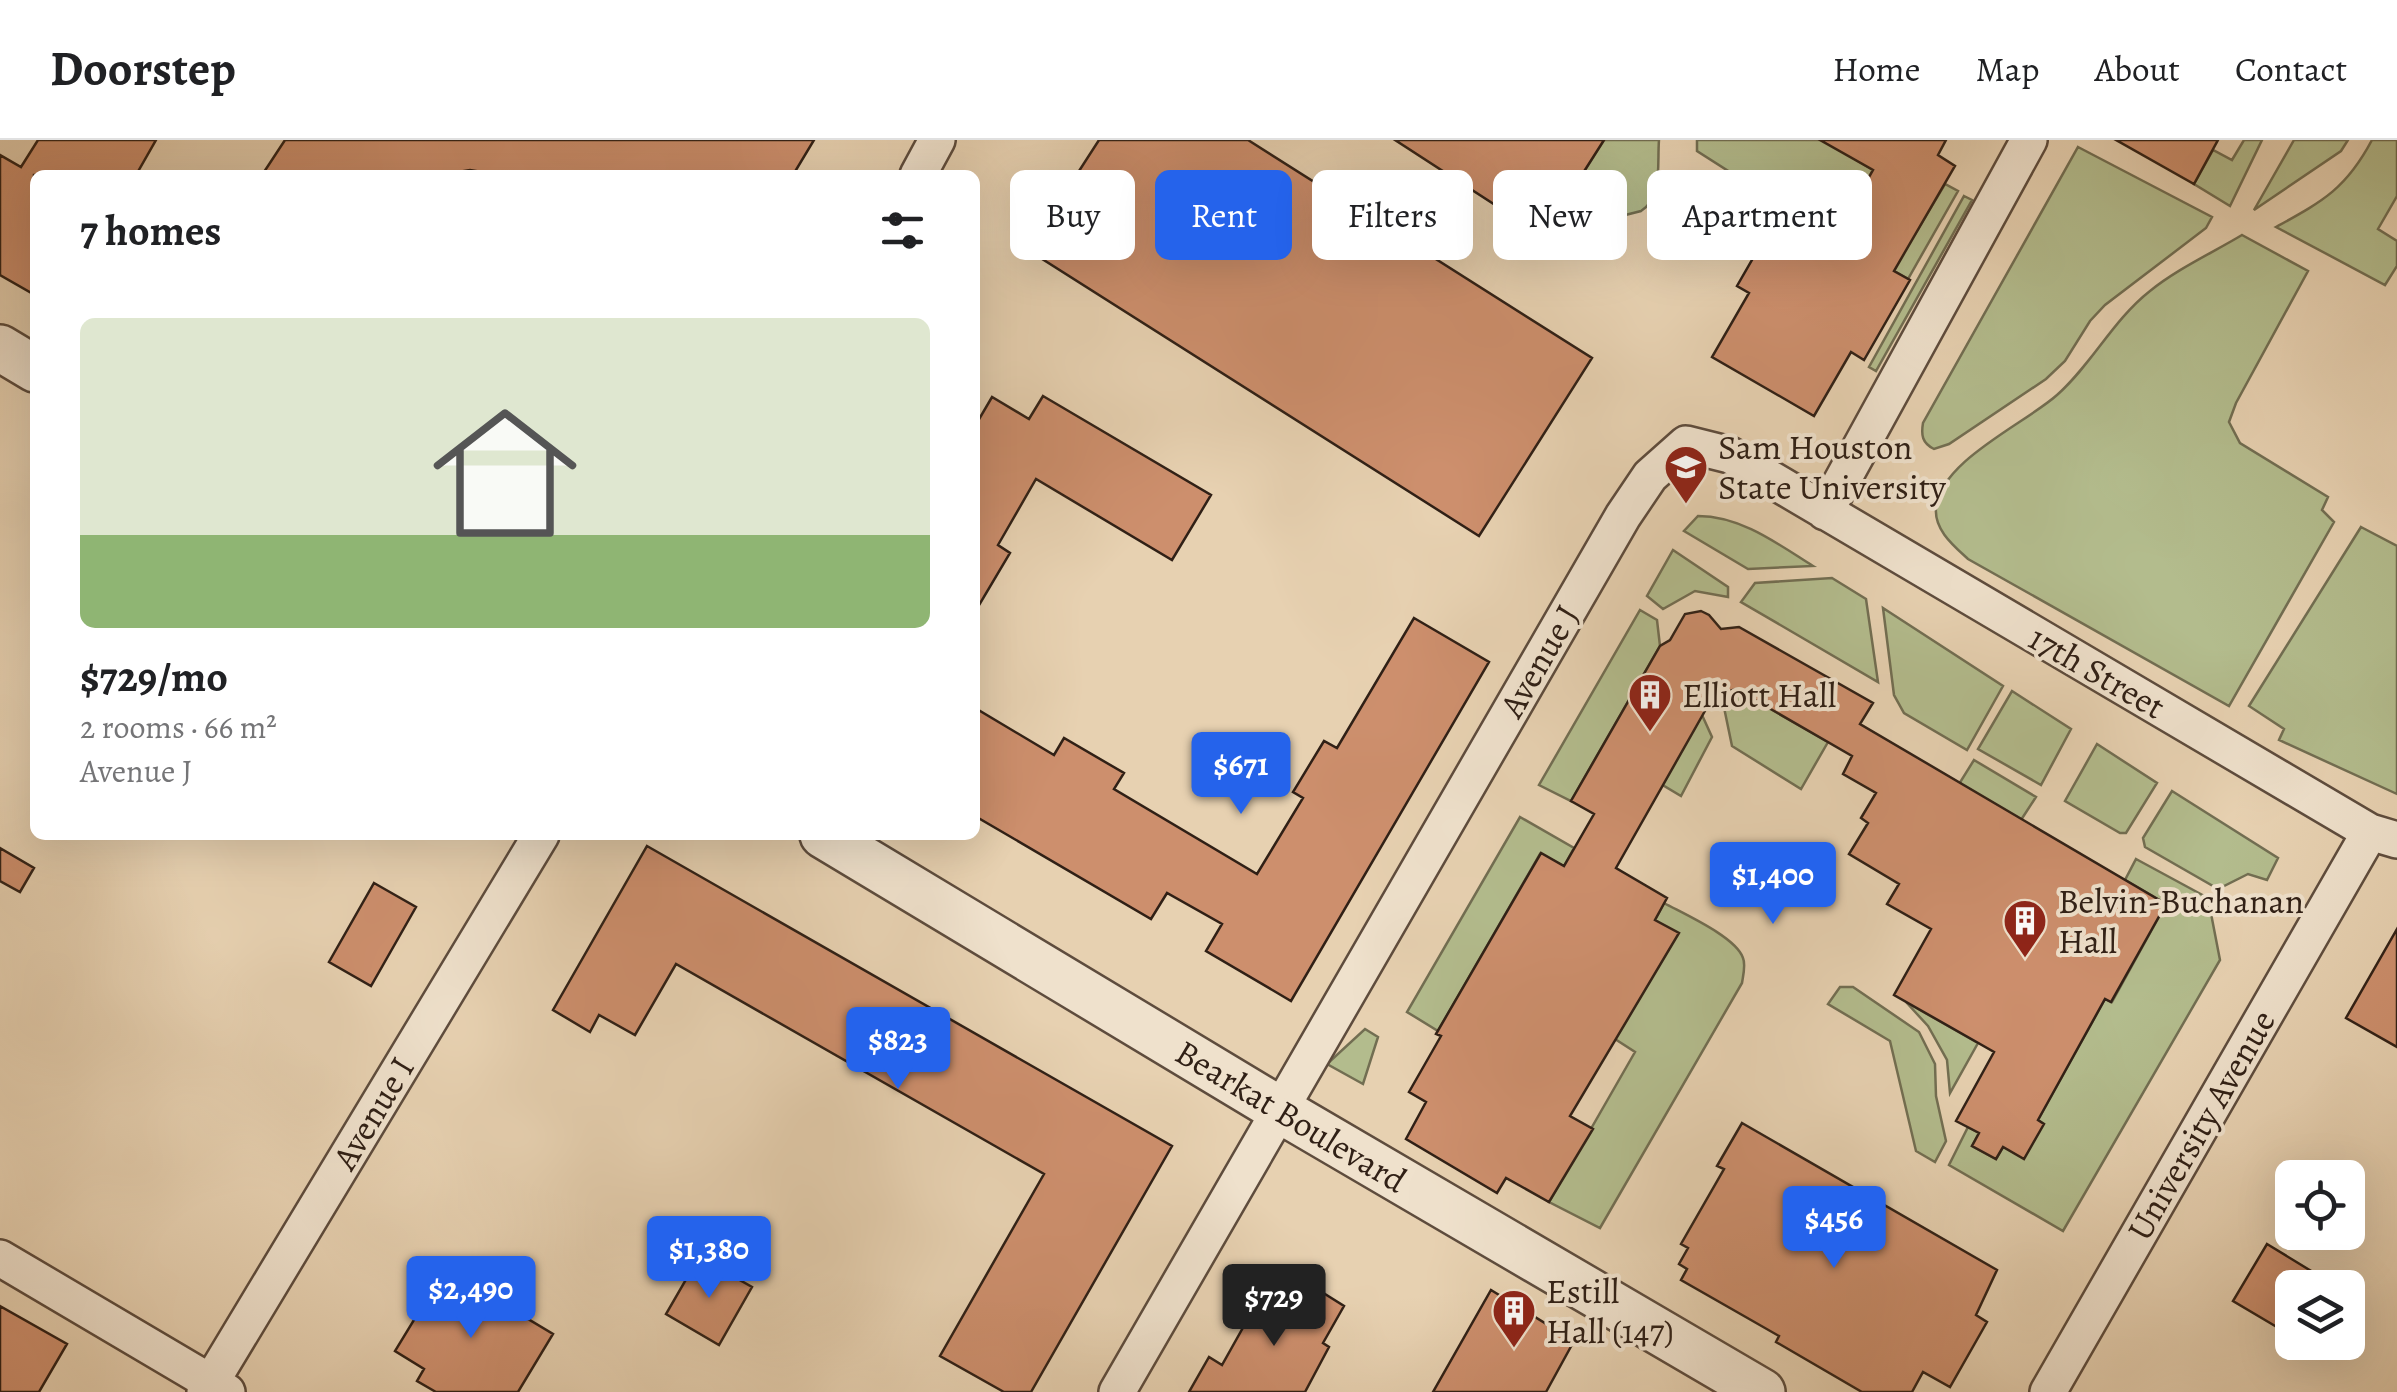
<!DOCTYPE html>
<meta charset="utf-8">
<style>
:root{--surface:#fff;--page:#f2f2f2;--text:#202124;--muted:#757577;--line:#e0e0e0;--accent:#2563eb}
body{margin:0;font-family:Alegreya,serif;background:var(--page);color:var(--text);height:100vh;display:flex;flex-direction:column;font-size:38px;white-space:nowrap}
*{box-sizing:border-box;margin:0}
p{font-size:32px;color:var(--muted)}
.icon{flex:none;width:55px;height:55px;fill:none;stroke:currentColor;stroke-width:2;stroke-linecap:round;stroke-linejoin:round}
.map{position:relative;flex:1;overflow:hidden}
.side{position:absolute;left:30px;top:30px;width:950px;height:670px;display:flex;flex-direction:column;background:var(--surface);border-radius:15px;box-shadow:0 10px 40px #0002}
.side>*{flex:none}
.hud{position:absolute;left:1010px;top:30px;width:950px;height:90px;display:flex;gap:20px}
.fabs{position:absolute;left:2275px;top:1020px;display:grid;gap:20px}
.fabs a{display:grid;place-items:center;width:90px;height:90px;border-radius:15px;background:var(--surface);box-shadow:0 10px 40px #0002;font-size:50px}
.price{position:absolute;translate:-50% -85px;padding:0 22px;border-radius:10px;background:var(--accent);color:#fff;font-size:32px;line-height:65px;filter:drop-shadow(0 2px 5px #0008)}
.price::after{content:'';position:absolute;left:50%;top:60px;width:30px;height:22px;margin-left:-15px;background:inherit;clip-path:polygon(0 0,100% 0,50% 100%)}
.price.on{background:#222;color:#fff}
ul{padding:0;list-style:none}
li{display:grid;align-content:center;gap:20px;height:530px;padding:0 50px}
li span{display:grid;place-items:center;height:310px;border-radius:15px;color:#555}
li>.icon{margin-inline-start:auto}
span .icon{width:180px;height:180px;fill:#fffc;stroke-width:1}
li b{font-size:42px}
h2{display:flex;justify-content:space-between;align-items:center;height:120px;padding:0 50px;font-size:42px}
.chip{padding:0 35px;border-radius:15px;background:var(--surface);box-shadow:0 10px 40px #0002;font-size:35px;line-height:90px}
.chip.on{background:var(--accent);color:#fff}
header{display:flex;align-items:center;gap:60px;box-sizing:border-box;height:140px;padding:0 50px;background:var(--surface);border-bottom:2px solid var(--line)}
header strong{font-size:48px}
nav{display:flex;gap:55px;margin-inline-start:auto;font-size:35px}
.map>svg:first-child{display:block}
.green{fill:#b3bc8d;stroke:#726e52;stroke-width:2.5}
.building{fill:#cd8f6d;stroke:#302016;stroke-width:2.5}
.lines{fill:none;stroke-linecap:round;stroke-linejoin:round}
.minor-casing{stroke:#5e4c3d;stroke-width:40}
.tertiary-casing{stroke:#5e4c3d;stroke-width:50}
.minor{stroke:#efe1cc;stroke-width:35}
.tertiary{stroke:#efe1cc;stroke-width:45}
.labels{text-anchor:middle;stroke-width:8;stroke-linejoin:round;paint-order:stroke}
.poi-label{font-size:35px;fill:#302016;stroke:#efe1cc;text-anchor:start}
.street-label{font-size:35px;fill:#302016;stroke:#efe1cc}
</style>
<header>
<strong>Doorstep</strong>
<nav><a>Home</a><a>Map</a><a>About</a><a>Contact</a></nav>
</header>
<div class="map">
<svg width="2397" height="1252" viewBox="0 0 2397 1252">
<rect width="100%" height="100%" fill="#e7d1b1"/>
<filter id="stains"><feTurbulence type="fractalNoise" baseFrequency=".002" numOctaves="4"/><feColorMatrix values="0 0 0 0 .2 0 0 0 0 .09 0 0 0 0 .02 0 0 0 .5 -.17"/></filter>
<radialGradient id="worn" r=".72"><stop offset=".6" stop-color="#630" stop-opacity="0"/><stop offset="1" stop-color="#630" stop-opacity=".3"/></radialGradient>
<path class="green" d="M1604,0H1659C1657,24 1663,57 1641,71L1543,96Z
M1697,0H1823L1873,30L1842,84L1883,108L1915,94L1945,44L1958,51L1908,139L1783,66L1697,11Z
M2244,0H2262L2230,66L2194,44L2213,10L2232,20Z
M2294,0H2348L2341,11L2254,70Z
M2372,0H2397V56L2378,89L2397,101V126L2385,145L2276,87C2323,61 2346,49 2372,0Z
M2078,7L2212,77L2206,88L2105,165L2090,181L2065,221L2046,239L1949,304L1934,309C1922,303 1921,295 1923,283Z
M1964,56L1972,60L1876,231L1869,227Z
M2242,95L2308,131L2236,263L2229,282L2240,303L2328,357L2322,370L2334,382L2229,566L1968,419C1954,406 1934,390 1936,368C1940,321 2026,283 2057,255C2092,224 2113,180 2150,151C2177,129 2212,113 2242,95Z
M1698,376C1741,376 1778,404 1813,426L1748,429L1684,391Z
M2361,387L2397,406V654L2279,600L2284,589L2249,566Z
M1673,410L1728,447V457L1695,451L1663,469L1647,456Z
M1832,438L1866,459L1878,542L1741,462L1755,443Z
M1883,468L2003,546L1967,610L1904,573L1894,555Z
M1640,470L1657,480L1660,506L1571,661L1539,645Z
M1736,549L1828,602L1801,649L1732,606L1721,553Z
M2012,551L2071,589L2041,645L1978,609Z
M1702,575L1712,597L1681,656L1661,644Z
M2097,604L2157,643L2126,693H2120L2065,661Z
M1974,620L2036,657L2021,680L1959,644Z
M2172,651L2278,718L2267,740L2248,734L2224,746H2213L2145,707L2143,698Z
M1520,677L1574,708L1564,726L1540,714L1438,891L1407,872Z
M2136,719L2208,758L2220,820L2063,1091L1949,1025L1968,987L1979,993L1972,1006L1996,1019L2003,1007L2043,984L2038,980L2105,859L2112,862L2166,764L2125,740Z
M1664,763C1684,774 1736,797 1743,818C1746,825 1743,836 1742,843L1600,1088L1549,1062L1635,912L1615,899L1655,780Z
M1840,847H1853L1919,892L1935,924L1936,956L1946,1001L1935,1022L1916,1011L1890,901L1828,864Z
M1906,862L1978,903L1950,953L1947,920L1928,886Z
M1365,889L1378,897L1363,944L1327,924Z"/>
<path class="building" d="M38,0H156L136,35H34L35,155L0,135V15L21,27Z
M285,0H814L793,35H500L470,30L440,35H262Z
M1099,0H1248L1592,218L1479,396L1028,110Z
M1395,0H1604L1543,96Z
M1820,0H1946L1938,15L1955,26L1894,131L1910,140L1864,220L1851,212L1814,276L1712,217L1749,153L1737,146L1783,66L1835,97L1873,30Z
M2116,0H2218L2194,44Z
M1043,256L1211,355L1172,420L1036,339L998,405L1010,413L975,472V286L992,257L1029,279Z
M1701,471L1709,475L1721,489L1739,487L1873,563L1860,584L2166,764L2111,862L2105,859L2038,980L2044,984L2024,1019L2003,1007L1996,1019L1972,1006L1979,993L1956,981L1994,912L1894,855L1931,789L1887,764L1899,744L1849,714L1868,683L1861,678L1876,653L1843,634L1852,616L1736,549L1714,555L1616,728L1667,758L1655,780L1679,793L1570,976L1593,989L1549,1062L1506,1038L1497,1053L1406,999L1426,962L1409,952L1441,896L1436,894L1541,713L1564,726L1594,674L1571,661L1660,506L1670,500L1685,474Z
M1414,478L1489,522L1291,861L1206,811L1222,784L1167,753L1151,779L975,676V568L1054,615L1064,598L1124,633L1114,649L1257,734L1303,658L1293,652L1324,601L1337,608Z
M647,706L1172,1006L1031,1252H1004L940,1216L1044,1034L676,824L635,895L599,875L590,892L553,870Z
M0,708L34,728L20,752L0,741Z
M374,743L416,767L371,846L329,822Z
M2397,789V907L2346,878Z
M1742,983L1997,1130L1976,1175L1987,1182L1950,1247L1923,1232L1912,1252H1862L1776,1202L1779,1196L1681,1140L1687,1129L1679,1124L1688,1108L1681,1104L1724,1029L1717,1026Z
M2267,1104L2339,1148H2292V1196L2233,1161Z
M699,1117L752,1147L719,1205L666,1174Z
M445,1129L553,1194L518,1252H436L417,1241L424,1229L395,1211Z
M1317,1149L1344,1166L1323,1203L1329,1207L1305,1252H1189L1209,1217L1222,1225L1263,1152L1302,1175Z
M1491,1150L1574,1201L1546,1252H1433Z
M0,1166L67,1204L39,1252H0Z"/>
<g class="lines">
<defs>
<path id="minor" d="M918,35L937,0
M1825,372L2029,0
M0,1118L227,1252
M205,1252L541,695
M1117,1252L1623,376L1650,336L1686,304L1730,315L2370,692L2397,700
M2048,1252L2370,692"/>
<path id="tertiary" d="M0,208L35,229
M823,695L1280,970L1762,1252"/>
</defs>
<use href="#minor" class="minor-casing"/>
<use href="#tertiary" class="tertiary-casing"/>
<use href="#minor" class="minor"/>
<use href="#tertiary" class="tertiary"/>
</g>
<defs>
<symbol id="university-pin" viewBox="-11 -11 22 30"><path d="M0 17L-7.5 6A9.5 9.5 0 1 1 7.5 6Z" fill="#8f2418" stroke="#efe1cc"/><path d="M0-5L7-2L0 1L-7-2ZM-4 1L0 2.5L4 1V4Q0 6-4 4Z" fill="#fff"/></symbol>
<symbol id="building-pin" viewBox="-11 -11 22 30"><path d="M0 17L-7.5 6A9.5 9.5 0 1 1 7.5 6Z" fill="#8f2418" stroke="#efe1cc"/><path d="M-4-6H4V6H1V3H-1V6H-4ZM-2.5-4.3h1.7v1.8h-1.7ZM.8-4.3h1.7v1.8H.8ZM-2.5-1h1.7V.8h-1.7ZM.8-1h1.7V.8H.8Z" fill="#fff"/></symbol>
</defs>
<g fill-rule="evenodd">
<use href="#university-pin" x="1661" y="302" width="50" height="68"/>
<use href="#building-pin" x="1625" y="530" width="50" height="68"/>
<use href="#building-pin" x="2000" y="756" width="50" height="68"/>
<use href="#building-pin" x="1489" y="1146" width="50" height="68"/>
</g>
<g class="labels">
<g class="poi-label">
<text x="1718" y="319">Sam Houston<tspan x="1718" dy="40">State University</tspan></text>
<text x="1682" y="567">Elliott Hall</text>
<text x="2058" y="773">Belvin-Buchanan<tspan x="2058" dy="40">Hall</tspan></text>
<text x="1546" y="1163">Estill<tspan x="1546" dy="40">Hall (147)</tspan></text>
</g>
<g class="street-label">
<text transform="translate(1539 521) rotate(-60)" y="12">Avenue J</text>
<text transform="translate(2097 532) rotate(30)" y="12">17th Street</text>
<text transform="translate(373 973) rotate(-59)" y="12">Avenue I</text>
<text transform="translate(1291 976) rotate(31)" y="12">Bearkat Boulevard</text>
<text transform="translate(2201 985) rotate(-60)" y="12">University Avenue</text>
</g>
</g>
<rect width="100%" height="100%" filter="url(#stains)"/>
<rect width="100%" height="100%" fill="url(#worn)"/>
</svg>
<div class="fabs">
<a><svg class="icon" aria-label="locate" viewBox="0 0 24 24"><circle cx="12" cy="12" r="6"/><path d="M12 2v4M12 18v4M2 12h4M18 12h4"/></svg></a>
<a><svg class="icon" aria-label="layers" viewBox="0 0 24 24"><path d="M12 4l9 5-9 5-9-5zM3 14l9 5 9-5"/></svg></a>
</div>
<b class="price" style="left:1241px;top:677px">$671</b>
<b class="price" style="left:1773px;top:787px">$1,400</b>
<b class="price" style="left:898px;top:952px">$823</b>
<b class="price" style="left:1834px;top:1131px">$456</b>
<b class="price" style="left:709px;top:1161px">$1,380</b>
<b class="price" style="left:471px;top:1201px">$2,490</b>
<b class="price on" style="left:1274px;top:1209px">$729</b>
<div class="hud">
<a class="chip">Buy</a>
<a class="chip on">Rent</a>
<a class="chip">Filters</a>
<a class="chip">New</a>
<a class="chip">Apartment</a>
</div>
<section class="side">
<h2>7 homes<svg class="icon" aria-label="filters" viewBox="0 0 24 24"><path d="M4 7h16M4 17h16"/><circle cx="9" cy="7" r="2"/><circle cx="15" cy="17" r="2"/></svg></h2>
<ul>
<li><span style="background:linear-gradient(#dfe7d0 70%,#8fb573 0)"><svg class="icon" aria-label="home" viewBox="0 0 24 24"><path d="M3 11l9-7 9 7M6 9v11h12V9"/></svg></span><div><b>$729/mo</b><p>2 rooms · 66 m²</p><p>Avenue J</p></div></li>
</ul>
</section>
</div>
